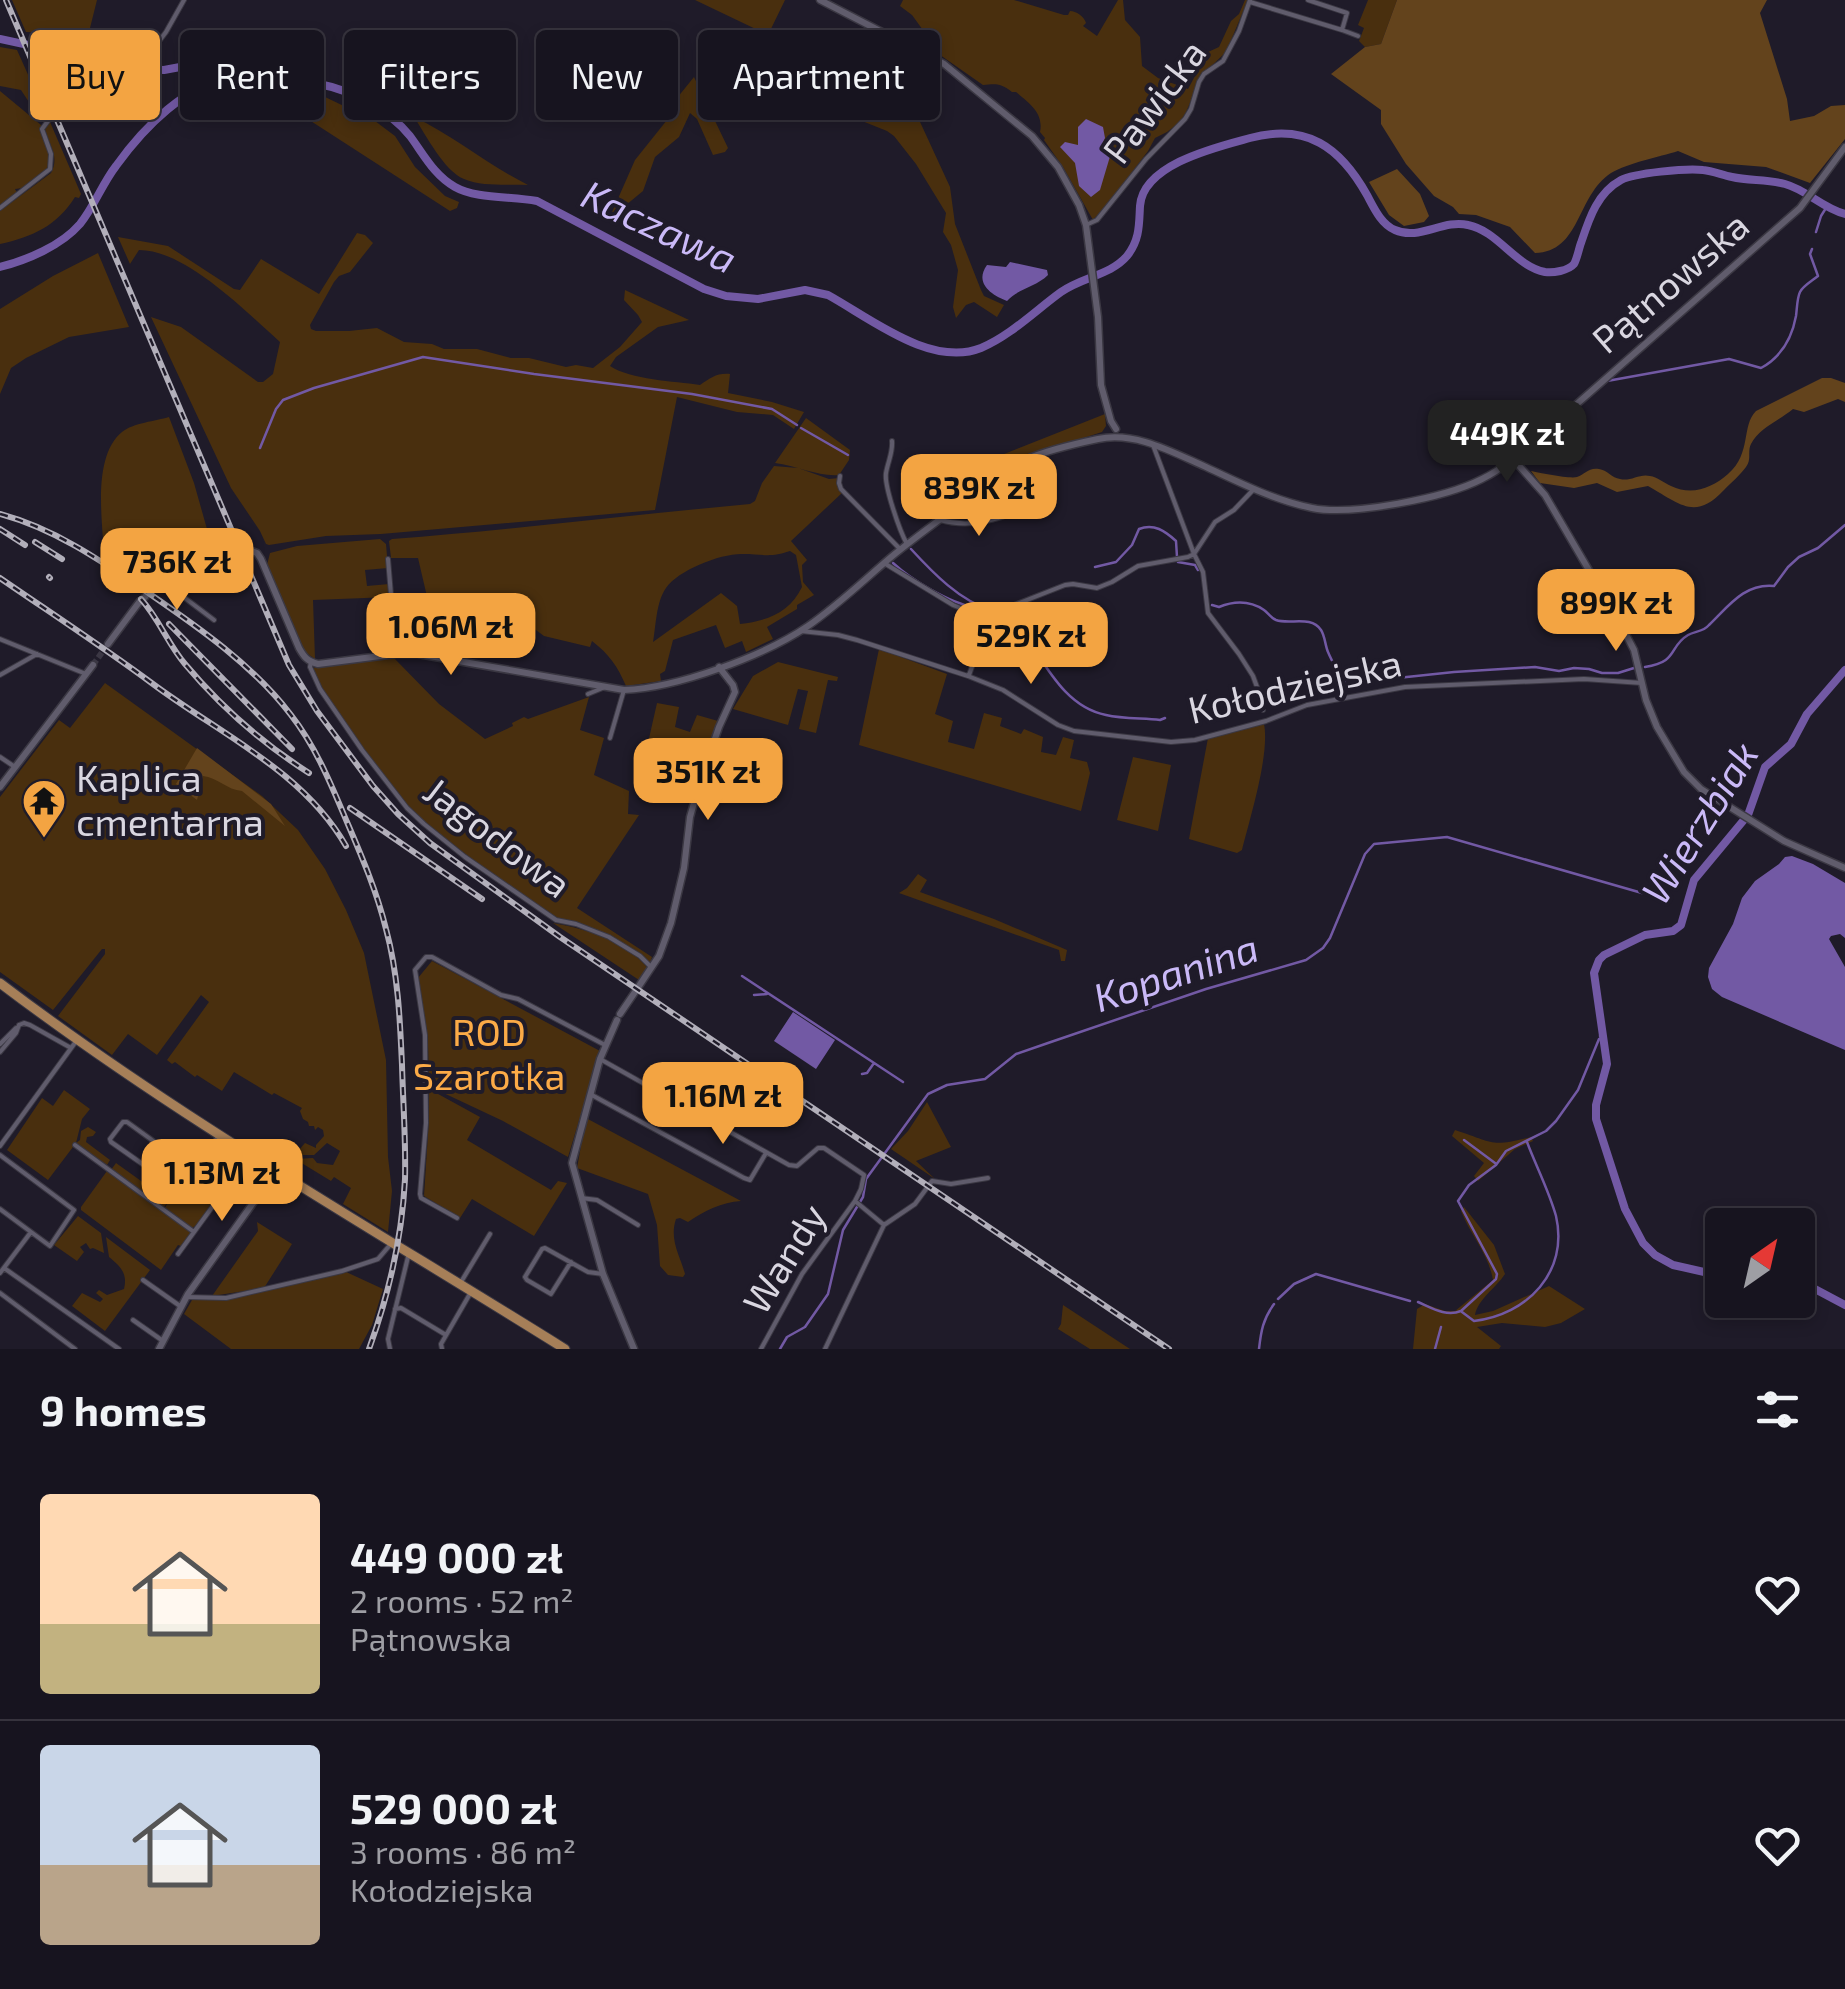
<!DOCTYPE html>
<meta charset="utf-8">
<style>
:root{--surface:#17141f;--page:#24212c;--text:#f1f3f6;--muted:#9e9ea4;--line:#36333d;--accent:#f3a442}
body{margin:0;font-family:"Exo 2",sans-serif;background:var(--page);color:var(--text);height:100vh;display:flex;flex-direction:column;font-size:38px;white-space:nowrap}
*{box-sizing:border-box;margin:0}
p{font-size:32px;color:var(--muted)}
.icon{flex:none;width:55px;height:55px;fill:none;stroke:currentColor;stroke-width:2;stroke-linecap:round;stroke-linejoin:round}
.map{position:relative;height:1349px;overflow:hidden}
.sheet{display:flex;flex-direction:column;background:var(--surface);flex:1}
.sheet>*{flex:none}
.top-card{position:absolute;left:30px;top:30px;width:1000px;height:90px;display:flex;gap:20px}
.needle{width:65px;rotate:34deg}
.controls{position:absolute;left:1705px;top:1208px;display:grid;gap:20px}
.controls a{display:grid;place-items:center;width:110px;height:110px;border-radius:10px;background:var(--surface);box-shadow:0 5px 15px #0003,0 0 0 2px var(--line);font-size:50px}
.price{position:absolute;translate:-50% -85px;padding:0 22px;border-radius:20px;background:var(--accent);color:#111;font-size:32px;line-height:65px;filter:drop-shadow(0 2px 5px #0008)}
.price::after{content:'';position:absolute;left:50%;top:60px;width:30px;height:22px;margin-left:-15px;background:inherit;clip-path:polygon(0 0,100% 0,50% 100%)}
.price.selected{background:#222;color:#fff}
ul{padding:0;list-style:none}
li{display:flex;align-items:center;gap:30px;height:250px;padding:0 40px}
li+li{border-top:2px solid var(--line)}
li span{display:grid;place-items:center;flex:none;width:280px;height:200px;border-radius:10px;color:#555}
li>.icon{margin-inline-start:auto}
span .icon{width:120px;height:120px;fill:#fffc;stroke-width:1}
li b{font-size:42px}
h2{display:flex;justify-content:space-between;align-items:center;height:120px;padding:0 40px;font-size:42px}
.chip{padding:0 35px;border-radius:10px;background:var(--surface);box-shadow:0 5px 15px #0003,0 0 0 2px var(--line);font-size:35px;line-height:90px}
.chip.selected{background:var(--accent);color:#111}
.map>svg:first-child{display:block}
.green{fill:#492f0e;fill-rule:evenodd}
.forest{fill:#63431c}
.water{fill:#7259a4}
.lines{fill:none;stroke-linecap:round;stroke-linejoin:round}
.stream{stroke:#7259a4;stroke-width:2.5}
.river{stroke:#7259a4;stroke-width:8}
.tertiary-tunnel{stroke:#3b3744;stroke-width:6;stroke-dasharray:6 3;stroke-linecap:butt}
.minor-casing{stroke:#3b3843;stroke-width:6}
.tertiary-casing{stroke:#3b3843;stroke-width:9}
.primary-casing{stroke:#3b3843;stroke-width:11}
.minor{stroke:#605c6c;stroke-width:4}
.tertiary{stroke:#605c6c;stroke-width:6}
.primary{stroke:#a67f58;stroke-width:9}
.rail-casing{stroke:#b2afba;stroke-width:6}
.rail{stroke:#1f1b29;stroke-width:2.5;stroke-dasharray:8;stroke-linecap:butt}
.labels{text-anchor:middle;stroke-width:8;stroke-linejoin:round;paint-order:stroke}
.street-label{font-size:38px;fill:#d9d6e0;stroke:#1f1b29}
.poi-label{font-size:38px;fill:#d9d6e0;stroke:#1f1b29;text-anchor:start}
.park-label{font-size:38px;fill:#fcab47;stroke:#1f1b29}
.water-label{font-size:40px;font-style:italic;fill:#cab9f7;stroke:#1f1b29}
</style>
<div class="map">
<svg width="1845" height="1349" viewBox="0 0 1845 1349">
<rect width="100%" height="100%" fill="#1f1b29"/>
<path class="green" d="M12,0H97L86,44L52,33L26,32Z
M695,0H785L768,35Z
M903,0H1014L1064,15H1068L1070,11C1076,11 1084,16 1086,23L1083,26L1097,36L1118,0H1123L1125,20L1140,37L1142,66L1158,78L1188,89L1208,52L1219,47L1231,21L1239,14L1245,0H1248L1226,52L1202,75L1186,112L1180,122L1167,132L1155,138L1148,151L1108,204L1093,220L1063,167L1044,140L1045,138L1040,132C1044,113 1029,103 1016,92H1012C1000,83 996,84 983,85L933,50L928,37L912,15L900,6Z
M1368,0H1397L1381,44L1365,47L1359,41L1364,28L1358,25Z
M862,28L932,62L909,98L950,187L955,224L981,290L984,296L1004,305L997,317L974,302L966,305L956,318L953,307L958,270L951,245L943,232L946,213L916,164L894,136L887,131L847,115L835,100L819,89L797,88L727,105L723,108L721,116L700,69L716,87C732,85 745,73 761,73L772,63L781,59L826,51L862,69L869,64C870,52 870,38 862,28Z
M248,40V44L260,51L325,73L255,67L228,58L233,55L236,45Z
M0,47L17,50L47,117L42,122L21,90L0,86Z
M694,77L728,148L725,152L713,155L697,119L690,113L679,137L655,157L643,191L609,219L635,160L667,120L677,98Z
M268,88L323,96L375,121L395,136L415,167L445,196L459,202L457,208L450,211L286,105L265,97L238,93L245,89Z
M0,91L41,125C40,147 63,159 38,178C30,184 26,188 15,189L17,193L0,206Z
M414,117C454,136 488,165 528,185C508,184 483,187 464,179C444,171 426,135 414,117Z
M50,122L81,194L79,198L75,197C57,226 32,237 0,244V211L51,173C60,157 49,145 45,129Z
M357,233L365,235L373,243L350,272L339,276L334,282L310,325L311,329L316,331H349L377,328L404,342L432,344L444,349H477L511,358H529L566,367L576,365L593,368L620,347L642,322L638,315L624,300L625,290L689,320L658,327L616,357L610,366C631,380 674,381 700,385C711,378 716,373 730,374L728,393L772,402L804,412L794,429L773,415L737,412L677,397L655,510L381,534L326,536L269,545L266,544L260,531L231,488L151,317L181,327L258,382H263L273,374L280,342C245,311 186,250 139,250L130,264L118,237L168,246L234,289L240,290L261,259L319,294Z
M98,253L129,327L69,337L26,358L11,368L0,394V309L53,276Z
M1105,414L1106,426L1102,432L1046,450L985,483L966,469Z
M169,417L194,483L207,529H213L222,546L187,551L159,576L103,540C101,509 95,454 122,432C133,423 156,421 169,417Z
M806,418L850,450L849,460L839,475C820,477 797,466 775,463Z
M774,466L798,468L829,479L839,478L843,492L791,541L807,560L802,565L803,582L814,595L797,605V609L767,627L773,639L746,652L742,641L725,648L716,625L673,640L665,671L660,674L661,681L626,686C618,667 609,654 592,641L590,647L544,636L525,622L502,614L464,612L432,618L418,558H391L389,541L392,539C511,530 630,515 750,504L755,501L762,483ZM790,551L796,555L802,587C790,612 768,621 740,624L737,606L721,593L653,642C656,626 656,602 666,588C678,570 722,553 743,554C763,554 770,558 790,551Z
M380,539L386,544L388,568L365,570L367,586L389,584L391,597L313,600L315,659L305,652L267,565L270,553L297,546Z
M879,649L947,674L935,714L953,721L948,742L974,749L984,713L1002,718L1000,726L1021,734L1024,729L1043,737L1041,752L1056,755L1063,737L1074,740L1070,758L1087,762L1090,773L1081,811L859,745Z
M394,658L439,704L485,739L513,726L512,723L524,717L528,719L589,697L580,730L604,738L594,775L629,791L628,814L639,815L577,908L652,957L650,963L605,933L557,919L481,866L424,822L409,807L377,767L325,693L312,668Z
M778,662L838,677L837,681L828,680L816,733L799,729L808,691L798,689L788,725L733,709L753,676Z
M105,683L262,796L298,830L325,869L346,910L364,953L386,1060L388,1157L392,1191L388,1232L343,1204L351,1188L334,1177L331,1181L295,1159L313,1158L317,1163L333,1165L340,1151L327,1143L314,1155H299L298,1151L305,1143L316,1148V1145L324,1136L323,1130L318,1127L315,1130L314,1126H309L308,1122L303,1119L300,1111L302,1108L274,1093L272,1095L234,1072L222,1091L197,1075L195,1077L175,1062L172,1064L167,1060L209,1002L201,995L157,1055L128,1034L112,1055L58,1016L105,954V949H102L53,1010L0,972V797L59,720L70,728Z
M657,703L679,707L675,727L690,732L697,715L718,721L702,760L680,754L673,775L643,765Z
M1264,724C1270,754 1250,818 1242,850L1237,853L1189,839L1208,738Z
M1133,757L1171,765L1158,831L1117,820Z
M918,874L927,880L920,892L994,919L1067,950L1065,961H1061L1059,950L899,893L907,888Z
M553,923C587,929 625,941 648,968L639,980Z
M432,961L600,1051L568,1157L503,1121L435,1089L436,1085L429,1082L428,1046L418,978Z
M429,1089L480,1117L467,1140L551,1190L558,1181L567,1183L534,1236L472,1199L460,1218L424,1196L429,1118Z
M64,1090L90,1109L82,1119L76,1143L80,1140L81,1131L88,1127L96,1132L93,1136L87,1137L86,1142L110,1160L107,1165L76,1143L48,1180L7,1150L42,1098L53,1106Z
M927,1102L951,1147L916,1161L935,1179L891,1149L908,1131Z
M586,1118L741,1201C722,1202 704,1211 688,1222L680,1218L676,1219C669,1240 680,1255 685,1274L683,1277L668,1275L660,1266L657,1225L648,1194L577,1168Z
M1455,1130C1493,1142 1489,1148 1531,1137L1533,1141L1515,1149L1478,1181L1474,1176L1484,1163L1452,1136Z
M116,1163L169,1201L176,1192L185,1196L197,1190L210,1202H214L198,1224L192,1228L165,1208L168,1202L163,1208L111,1170Z
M107,1171L190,1231V1235L181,1246L178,1245L161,1270L81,1210V1207Z
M1464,1207L1494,1245L1505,1274C1496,1288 1478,1299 1475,1315L1493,1311L1549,1286L1585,1309L1561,1323L1545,1327L1502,1323L1477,1327L1501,1346L1499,1349H1413L1417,1309L1425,1304L1445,1311H1455L1493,1280C1489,1255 1470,1234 1461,1211Z
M78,1216L101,1233L104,1253L93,1248L90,1249L86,1243L80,1247L84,1252L77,1261L54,1245Z
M257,1222L292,1244L264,1288L212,1296L258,1231Z
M106,1237L150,1270L105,1331L72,1306L82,1293L100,1302L103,1299L96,1293L99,1290L107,1295L124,1289C128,1273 120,1266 109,1257Z
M344,1271L383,1289L372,1325L359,1349H231L184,1314L192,1300L230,1298L319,1277L322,1279L324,1276Z
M1063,1305L1130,1349H1090L1058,1329L1061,1324Z"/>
<path class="forest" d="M1397,0H1767L1760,13L1787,99L1790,121L1814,116L1831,106L1845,105V139L1810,183L1766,167L1704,162L1678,151C1659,157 1628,163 1611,173C1576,196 1581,252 1535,253L1510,227L1476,215L1459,214L1453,207L1434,196L1406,164L1381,124V110L1331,74L1365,47L1381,44Z
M1397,169L1420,194L1429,216L1424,222L1404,226L1389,215L1369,182Z
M1822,378H1831L1845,383V402L1838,399L1804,412L1793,409C1780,420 1759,428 1751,444C1747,452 1752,459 1746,467C1740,475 1731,483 1724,490C1695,521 1680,504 1648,486L1617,492L1597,483L1574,488L1540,483L1531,471C1540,473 1570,479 1577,477C1585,474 1589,467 1599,469C1607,470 1612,478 1620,479C1630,482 1640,473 1650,476C1657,477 1664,483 1671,486C1692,496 1712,488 1728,474C1752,453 1741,426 1756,411Z
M197,748L271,804L285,826L242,791C227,790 217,777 203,776L197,800L176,784Z"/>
<path class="water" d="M1086,119L1103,127L1105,138L1102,144H1106L1110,139L1114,143L1100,190L1091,197L1079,186L1075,163L1060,147L1065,142L1078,145V127Z
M1010,262L1047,270L1048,275C1036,287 1019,288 1007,301C991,295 974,283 987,265L1006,267Z
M1792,856L1813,864L1845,883V938L1840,934L1831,936L1829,939L1845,967V1050L1722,997L1712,989L1708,977L1709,968L1733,924L1742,898L1755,881L1779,864L1785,857Z
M793,1012L835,1040L816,1069L774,1041Z"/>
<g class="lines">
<path class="stream" d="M1816,232L1821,216L1826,208
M1607,381L1729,359L1761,368C1781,357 1792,338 1796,316C1797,309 1797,298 1800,292C1803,286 1812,281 1818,276L1810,254L1812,249
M801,428L848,455
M260,448L276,409L283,400L314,388L423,357L534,374L692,394L772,409L797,425
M911,549C933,573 960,601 991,610
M1178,562L1195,565L1198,570
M893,563C910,579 951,604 974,607
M1095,567L1116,562L1132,545L1139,529C1154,523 1165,531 1176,541L1177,557
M1212,605L1219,607C1234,601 1249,600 1264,610C1268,613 1271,618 1276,620C1290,625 1311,615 1321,630C1325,636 1325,645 1328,652C1333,664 1338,669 1336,682
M1024,634C1046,665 1065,707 1106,715C1123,719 1143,718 1160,720L1165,718
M1645,667C1679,662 1668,647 1688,635C1695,631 1703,632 1709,625C1728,607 1744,583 1774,586L1788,567L1799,557L1818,548L1845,525
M1321,676L1338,682H1360
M1369,681L1454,672L1535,667L1559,671L1574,668L1589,669L1602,673H1618L1634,668
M742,976L903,1082
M754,995L767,994
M1600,1036L1603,1032
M862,1074L867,1073L874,1063
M1464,1140L1495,1163
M1278,1299L1294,1284L1316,1274L1410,1301
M1418,1302C1432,1308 1446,1317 1461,1311L1496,1279L1497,1274L1458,1201L1469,1185L1496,1165L1506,1151L1546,1131L1556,1121L1578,1090L1599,1039
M1462,1312L1474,1321C1527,1315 1569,1272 1556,1216C1549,1191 1536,1166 1527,1142
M780,1349L787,1337L805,1327L828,1294L843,1230L863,1197L866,1179L928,1094L947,1085L985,1079L1016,1054L1048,1043L1206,989L1306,960L1323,948L1330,938L1365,854L1374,844L1447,837L1642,893L1679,882
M1259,1349C1261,1331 1263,1319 1274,1304
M1435,1349L1441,1327"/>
<path class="river" d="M0,39L139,69L164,70L207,62L239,75
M0,267C27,260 61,246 80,224C94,207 102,184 116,166C144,127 186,84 235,76C254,73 299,80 319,84C351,90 389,110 410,136C424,155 434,175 455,187C476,199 512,196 537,201L704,289L726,296L758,299L805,290L828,295C870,318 931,368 981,348C1010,336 1036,310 1061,292C1082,277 1111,275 1127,256C1140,240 1139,224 1140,206C1143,164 1217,147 1250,138C1307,123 1340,147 1367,195C1374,208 1381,224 1395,230C1419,241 1443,219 1468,225C1498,231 1515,266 1545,272C1553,273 1568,271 1574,264C1577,259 1579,248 1581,243C1589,219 1597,193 1621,180C1634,173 1687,168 1703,170C1713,171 1722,175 1732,177C1749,181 1767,179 1785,184C1807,190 1822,208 1845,214
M1722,1276L1673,1265L1655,1255L1643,1243L1625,1209L1596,1119V1105L1607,1064L1594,973L1599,960L1604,955L1645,935L1673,931L1681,925L1694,880L1748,815L1765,767L1791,744L1807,714L1845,670
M1798,1280L1845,1305"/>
<path class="tertiary-tunnel" d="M93,665L108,644"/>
<defs>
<path id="minor" d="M1250,2L1342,30L1347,13L1308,0
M1342,30L1358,36
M59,116L111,94L128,82L166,32L184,0
M0,208L50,169L51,154L42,129L48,121
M1086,225L1097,220L1146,159L1185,119L1191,109L1199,82L1204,74L1223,61L1239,31L1250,0
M892,441C893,453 888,461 886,473C884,486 900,532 907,544
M1153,445L1194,554L1203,572L1208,613L1239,654L1253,676L1261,698L1263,710
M840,476L839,483L841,489L900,549
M940,520C965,527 992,522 1015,512
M388,559L396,654
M884,563L953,605L989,620
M161,580L214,620
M801,631L838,635L857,640L968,676L1003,690L1058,725L1074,731L1171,742L1195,740L1266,721L1307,705L1405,687L1584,679L1642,683
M0,639L86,674
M311,662L310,667L320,689L362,750L407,808L424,824L465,857L556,920L576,924L609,937L640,956L650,966
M0,675L37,654
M969,675L989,620L1004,609L1065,585L1073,584L1097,588L1112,582L1138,566L1188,557L1194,554L1215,522L1234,510L1254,489
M588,694L605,687
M610,738L624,690
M0,757L15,767
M19,1025L24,1023L30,1025L71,1048
M0,1044L16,1028
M0,1052L16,1033L19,1025
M600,1059L789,1165L797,1166L818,1148H824L864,1175L861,1189L855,1201
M590,1094L744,1178L750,1180L766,1153
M75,1145L194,1232
M0,1146L77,1040
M211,1147L219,1135
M0,1155L74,1210L50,1246L0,1209
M178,1189L111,1142L110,1139L123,1122H127L224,1192
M581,1198L597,1200L638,1225
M457,1218L421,1198L420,1194L426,1123L425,1035L415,970L426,957H432L501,995L518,999L605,1045
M884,1225L915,1204L932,1181L951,1184L988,1178
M178,1254L237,1173L263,1188
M571,1262L551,1294L527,1280L525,1277L542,1249L545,1248L588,1272L603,1274
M4,1268L119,1349
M0,1273L31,1232
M143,1280L180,1306
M461,1282L490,1234
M0,1293L75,1349
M186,1297L226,1298L342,1271L378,1259L390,1245
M395,1309L401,1308L446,1335
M133,1320L163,1341
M390,1349L388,1339L408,1257
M442,1349L441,1344L471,1292
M761,1349L802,1274L855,1201L884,1225L825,1349"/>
<path id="tertiary" d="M820,0L944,64L1032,136L1058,167L1079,205L1086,225L1098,317L1101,385L1111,421L1116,429
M1513,459L1545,495L1621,625L1634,650L1646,700L1657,727L1684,772L1701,789L1784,841L1845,868
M153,588L179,561L191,554L246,549L257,553L261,559L299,648C304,657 307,661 318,664L396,654H418L624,690C677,688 764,656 808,626C837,606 863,581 890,558C913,539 938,521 962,503C982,488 1002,471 1025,460C1047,450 1074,444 1098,439C1135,431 1172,452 1206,467C1240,483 1274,500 1312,508C1352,516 1445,498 1482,479C1509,466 1531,443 1554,424L1800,208L1845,147
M145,597L147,594
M108,644L140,601
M0,787L93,665
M639,986L659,956L671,923L684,868L690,817L699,785L719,727L735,692L733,685L719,667
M620,1014L635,992
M617,1020L600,1059L572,1163L603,1274L634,1349
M159,1349L188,1294L276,1171"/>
<path id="primary" d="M0,983C179,1119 375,1230 565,1349"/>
</defs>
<use href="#minor" class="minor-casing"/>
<use href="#tertiary" class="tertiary-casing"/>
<use href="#primary" class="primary-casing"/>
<use href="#minor" class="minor"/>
<use href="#tertiary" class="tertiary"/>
<use href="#primary" class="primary"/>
<defs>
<path id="rail" d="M6,0L289,665L317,711L373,786L398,814L430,843L560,937L1169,1349
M0,514C55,529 100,560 147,592C198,627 253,665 291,715C316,747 331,784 347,822C362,857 377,892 386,929C398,973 400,1019 402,1065C403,1103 406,1141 405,1179C402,1237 389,1294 369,1349
M0,529L25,545
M35,542L62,559
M49,577L50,578
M0,578C51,613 103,647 153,684C220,734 303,771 346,846
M141,599C159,619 168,644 185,664C221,707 262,743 309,773
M169,624L292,749
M350,808L482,899"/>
</defs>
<use href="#rail" class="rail-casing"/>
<use href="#rail" class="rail"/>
</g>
<defs>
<symbol id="temple-pin" viewBox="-11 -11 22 30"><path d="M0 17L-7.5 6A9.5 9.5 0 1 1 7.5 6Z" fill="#f3a442" stroke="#1f1b29"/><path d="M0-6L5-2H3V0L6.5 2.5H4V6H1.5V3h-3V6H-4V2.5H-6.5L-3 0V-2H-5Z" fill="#111"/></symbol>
</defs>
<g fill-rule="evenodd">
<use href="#temple-pin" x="19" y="776" width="50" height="68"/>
</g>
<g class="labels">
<g class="street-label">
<text transform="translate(1155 102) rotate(-53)" y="13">Pawicka</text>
<text transform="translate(1671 283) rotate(-41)" y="13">Pątnowska</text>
<text transform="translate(1295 687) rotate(-13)" y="13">Kołodziejska</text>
<text transform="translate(497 838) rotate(37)" y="13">Jagodowa</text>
<text transform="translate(785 1259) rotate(-58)" y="13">Wandy</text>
</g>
<g class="poi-label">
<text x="76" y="792">Kaplica<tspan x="76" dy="44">cmentarna</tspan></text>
</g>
<g class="park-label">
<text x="489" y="1046">ROD<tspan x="489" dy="44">Szarotka</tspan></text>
</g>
<g class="water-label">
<text transform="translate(659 227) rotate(25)" y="14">Kaczawa</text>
<text transform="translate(1700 823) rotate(-58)" y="14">Wierzbiak</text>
<text transform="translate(1176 973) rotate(-18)" y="14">Kopanina</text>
</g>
</g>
</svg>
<div class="controls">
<a><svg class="needle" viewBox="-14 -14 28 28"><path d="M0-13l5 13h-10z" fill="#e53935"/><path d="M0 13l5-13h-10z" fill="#9e9ea4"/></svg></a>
</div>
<b class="price selected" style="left:1507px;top:485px">449K zł</b>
<b class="price" style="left:979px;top:539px">839K zł</b>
<b class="price" style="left:177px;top:613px">736K zł</b>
<b class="price" style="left:1616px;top:654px">899K zł</b>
<b class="price" style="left:451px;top:678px">1.06M zł</b>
<b class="price" style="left:1031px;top:687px">529K zł</b>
<b class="price" style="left:708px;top:823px">351K zł</b>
<b class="price" style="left:723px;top:1147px">1.16M zł</b>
<b class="price" style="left:222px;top:1224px">1.13M zł</b>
<div class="top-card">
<a class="chip selected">Buy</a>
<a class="chip">Rent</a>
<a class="chip">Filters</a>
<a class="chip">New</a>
<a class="chip">Apartment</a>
</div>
</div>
<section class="sheet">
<h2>9 homes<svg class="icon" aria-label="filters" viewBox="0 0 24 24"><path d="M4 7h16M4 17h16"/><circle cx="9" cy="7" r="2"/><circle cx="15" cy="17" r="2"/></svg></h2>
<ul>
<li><span style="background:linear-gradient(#ffd9b3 65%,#c2b280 0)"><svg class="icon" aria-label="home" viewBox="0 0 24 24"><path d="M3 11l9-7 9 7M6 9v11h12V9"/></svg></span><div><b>449 000 zł</b><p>2 rooms · 52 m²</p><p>Pątnowska</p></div><svg class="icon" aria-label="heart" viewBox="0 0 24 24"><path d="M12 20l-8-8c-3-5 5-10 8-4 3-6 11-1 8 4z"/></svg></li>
<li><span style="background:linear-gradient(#c9d6e8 60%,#b9a48a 0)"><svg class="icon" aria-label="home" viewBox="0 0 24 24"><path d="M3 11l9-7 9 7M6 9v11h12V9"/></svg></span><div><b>529 000 zł</b><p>3 rooms · 86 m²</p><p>Kołodziejska</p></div><svg class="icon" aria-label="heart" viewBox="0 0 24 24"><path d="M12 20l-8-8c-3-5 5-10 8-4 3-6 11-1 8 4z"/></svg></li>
</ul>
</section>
